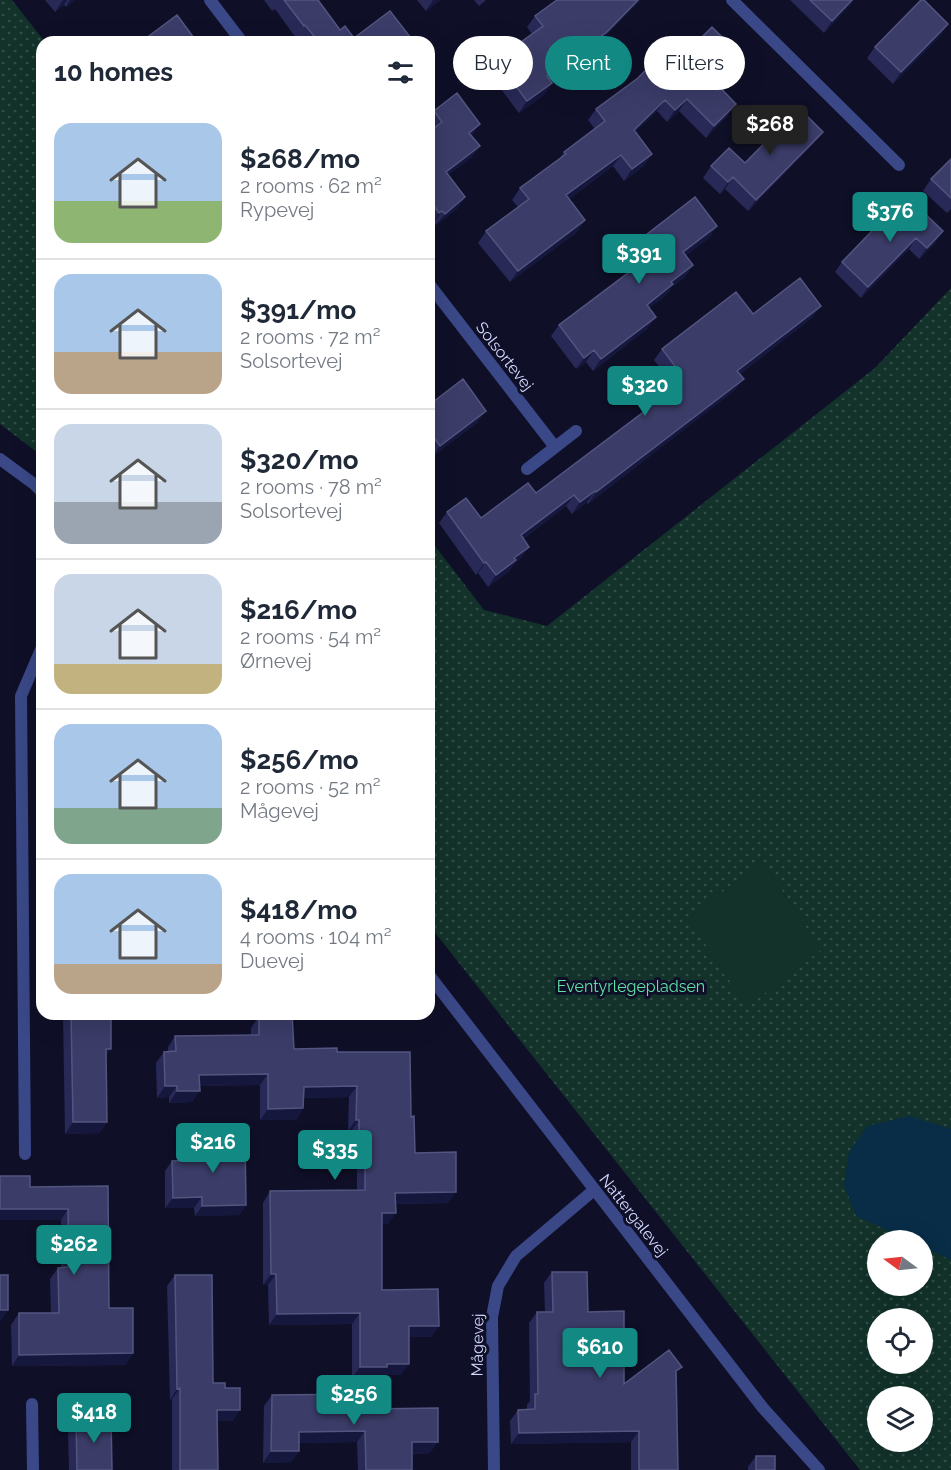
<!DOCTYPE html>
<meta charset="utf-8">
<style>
:root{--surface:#fff;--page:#f2f2f3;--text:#1f2937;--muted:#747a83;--line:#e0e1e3;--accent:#128983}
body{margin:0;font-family:Raleway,sans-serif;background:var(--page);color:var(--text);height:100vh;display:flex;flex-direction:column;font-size:22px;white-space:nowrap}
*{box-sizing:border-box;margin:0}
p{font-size:20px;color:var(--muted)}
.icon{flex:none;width:33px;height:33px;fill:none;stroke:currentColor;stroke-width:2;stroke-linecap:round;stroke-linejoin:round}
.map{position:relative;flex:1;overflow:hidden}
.details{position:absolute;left:36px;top:36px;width:399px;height:984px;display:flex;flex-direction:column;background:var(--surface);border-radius:18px;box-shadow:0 6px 24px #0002}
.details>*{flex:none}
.top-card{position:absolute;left:453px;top:36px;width:408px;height:54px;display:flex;gap:12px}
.needle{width:39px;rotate:285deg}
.controls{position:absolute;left:867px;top:1230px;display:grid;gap:12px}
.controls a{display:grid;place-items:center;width:66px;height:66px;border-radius:50%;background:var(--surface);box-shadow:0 6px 24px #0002;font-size:30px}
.price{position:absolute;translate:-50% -51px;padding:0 14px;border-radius:6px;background:var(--accent);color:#fff;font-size:20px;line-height:39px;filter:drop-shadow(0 2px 3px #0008)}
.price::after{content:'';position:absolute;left:50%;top:36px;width:18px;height:14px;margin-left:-9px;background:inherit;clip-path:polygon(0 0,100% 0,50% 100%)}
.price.selected{background:#222;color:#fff}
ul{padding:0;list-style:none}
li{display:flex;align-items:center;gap:18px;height:150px;padding:0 18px}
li+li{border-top:2px solid var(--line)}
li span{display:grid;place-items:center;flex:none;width:168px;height:120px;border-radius:18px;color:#555}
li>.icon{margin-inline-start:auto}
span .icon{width:72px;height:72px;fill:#fffc;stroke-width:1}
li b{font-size:26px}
h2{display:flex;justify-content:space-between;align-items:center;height:72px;padding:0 18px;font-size:26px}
.tag{padding:0 21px;border-radius:27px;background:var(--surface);box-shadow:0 6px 24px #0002;font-size:21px;line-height:54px}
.tag.selected{background:var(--accent);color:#fff}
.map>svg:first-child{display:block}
.grass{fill:url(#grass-dots);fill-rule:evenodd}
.garden{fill:#12322a}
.water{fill:#092d47}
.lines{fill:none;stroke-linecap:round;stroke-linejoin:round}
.minor{stroke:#3a4887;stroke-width:12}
.tertiary{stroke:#3a4887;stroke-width:12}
.wall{fill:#282956}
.shaded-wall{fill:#16173c}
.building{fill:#3b3c68;stroke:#535580;stroke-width:1.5}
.labels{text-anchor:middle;stroke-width:6;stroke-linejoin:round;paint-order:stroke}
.street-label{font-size:16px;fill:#d6daff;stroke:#0f1028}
.park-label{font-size:16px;fill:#5fe2a4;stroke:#0f1028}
</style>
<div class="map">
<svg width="951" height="1470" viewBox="0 0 951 1470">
<defs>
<pattern id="grass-dots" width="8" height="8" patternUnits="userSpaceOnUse" patternTransform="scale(1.5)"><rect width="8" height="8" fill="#12322a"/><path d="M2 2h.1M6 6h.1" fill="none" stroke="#344f4a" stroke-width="1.8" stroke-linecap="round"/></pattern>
</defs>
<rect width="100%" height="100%" fill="#0f1028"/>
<path class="grass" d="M0,0H12L45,42H42V456L0,424Z
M951,288V1470H860L429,925V538L484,610L547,626L875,368ZM878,1240H922V1286H878ZM878,1318H922V1364H878ZM878,1396H922V1442H878Z"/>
<path class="garden" d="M763,861L821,950L747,1007L688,918Z"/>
<path class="water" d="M909,1116L951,1129V1260L923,1247L922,1240H909L856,1216L844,1185L849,1152L867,1126Z"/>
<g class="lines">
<path class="minor" d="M210,0L242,42
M732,0L899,165
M429,284L555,447
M527,469L576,431
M25,1154L21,696L42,647
M32,1404L33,1470
M494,1470L492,1317L498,1286L516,1256L594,1190"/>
<path class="tertiary" d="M0,459L34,484L42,492
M429,975L763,1408L819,1470"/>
</g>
<path class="wall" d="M45,0H75L66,7L64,5L55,12Z
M264,0H318L340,30L354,38L413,42H302L297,37L296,38L275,9L272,11Z
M417,0H440L426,11Z
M474,0H486L479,6Z
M790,0H854L850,5L824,33Z
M535,16L599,43L550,80L552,83L544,95L519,113L488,72L496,60L532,34L527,27Z
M948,24L940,36L893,84L867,58L875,47Z
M726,60L709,77L728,115L706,138L679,111L667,122L657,111L635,132L644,166L624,181L613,166L569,199L585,220L577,232L510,282L478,243L486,231L518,207L512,200L520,188L559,159L564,152L595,129L588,120L596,109L671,68Z
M434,111L472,136L480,146L471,158L448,175L465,197L457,209L436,225L434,222L431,225L429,222V132L431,130L429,127V118Z
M814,143L748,211L725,189L720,194L703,178L711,166L745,163Z
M951,159V209L947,213L923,191L931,179Z
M910,220L936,242L919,259L909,249L861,298L835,272L842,262Z
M717,226L709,238L686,255L693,265L685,277L672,287L665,296L649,308L648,328L593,371L586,362L576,369L551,336L559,325L638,265L629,253L637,242Z
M753,314L813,317L740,374L735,390L588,504L587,502L572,514L566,506L523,539L529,547L521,558L514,564L508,572L488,587L478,573L476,575L439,523L447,512L481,518L536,493L647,409L645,407L654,395L671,382L654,360L662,349Z
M429,405L478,422L432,457L429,454Z
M63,1014H111L106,1057L107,1122L99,1133L65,1134Z
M261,1014H292L294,1049L337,1052L411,1117L415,1153L448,1203L395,1204L388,1224H382V1290L439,1326L431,1337H409L401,1375H381L380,1378H352V1324L269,1325L268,1285H263V1203L270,1191L357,1190V1157H351V1131H348L349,1097L303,1098V1108L296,1120H260V1085L200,1086L192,1102L169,1103V1097L157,1098L156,1063L164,1052H168V1047L175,1036L251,1035V1028L259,1016H261Z
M198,1138L227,1141L246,1205L239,1215L195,1216L194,1208H165V1171L172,1161L191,1160V1149Z
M0,1176L30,1187L108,1186L109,1308L133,1353L125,1365L12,1366L11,1325L19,1313H51L50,1279L58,1268H61V1220H0Z
M552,1272L588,1312L624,1384L677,1375L678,1470H631V1442L511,1444L510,1421L518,1410H527V1405L530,1401L529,1323L537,1312H545L544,1283Z
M175,1275L213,1383L240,1410L232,1421H217L218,1470H172V1399L170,1400L167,1286Z
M272,1395L371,1409L430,1453L412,1454V1470H358L357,1442L299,1443V1451L291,1462L263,1463L264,1406Z
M76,1418L112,1470H69L68,1430Z
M756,1456L775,1470H748V1467Z"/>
<path class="shaded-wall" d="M63,0H67L64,5L55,12Z
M70,0H75L66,7Z
M433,0H440L426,11Z
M638,0H641L599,43L539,88L547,76Z
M852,0H854L850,5L824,33L832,21Z
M948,24L940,36L893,84L901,72Z
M734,49L726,60L700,87L708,75Z
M552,83L544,95L519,113L527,101Z
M687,99L679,111L667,122L675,110Z
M665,100L657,111L626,141L634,130Z
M736,104L728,115L706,138L714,126Z
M480,124L472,136L461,144L469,133Z
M823,132L814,143L748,211L756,200Z
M480,146L471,158L438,183L446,172Z
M652,154L644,166L624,181L632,169Z
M621,155L613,166L558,207L566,195Z
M733,177L725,189L720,194L728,182Z
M465,197L457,209L436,225L445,214Z
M442,211L434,222L431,225L439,213Z
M585,220L577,232L510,282L518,271Z
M717,226L709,238L675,264L683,252Z
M943,231L936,242L919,259L927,248Z
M916,238L909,249L861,298L868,287Z
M693,265L685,277L672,287L665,296L639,316L647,305L671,282Z
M821,306L813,317L729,382L737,371Z
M656,317L648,328L593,371L601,359Z
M594,350L586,362L576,369L584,358Z
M744,379L735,390L588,504L596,492Z
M486,411L478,422L432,457L440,446Z
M595,491L587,502L572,514L580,502Z
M574,495L566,506L512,547L521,535Z
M529,547L521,558L514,564L508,572L488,587L496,575L514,558Z
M486,562L478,573L476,575L484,563Z
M106,1049H111L103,1061Z
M268,1074L260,1085L192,1086L199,1075Z
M165,1086H177L169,1097L157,1098Z
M357,1086L349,1097L296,1098L304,1087Z
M177,1091H200L192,1102L169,1103Z
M303,1108L296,1120H260L268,1109Z
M356,1120H359L351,1131H348Z
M73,1122H107L99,1133L65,1134Z
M359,1146H365L357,1157H351Z
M456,1192L448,1203L387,1204L395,1193Z
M202,1197L194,1208H165L173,1198Z
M246,1205L239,1215L195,1216L202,1206Z
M0,1209H68L61,1220H0Z
M382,1213H396L388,1224L374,1225Z
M271,1274H276L268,1285H263Z
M0,1310H8L1,1321H0Z
M360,1313L352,1324L269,1325L277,1314Z
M409,1326H439L431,1337H401Z
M133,1353L125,1365L12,1366L19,1355Z
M387,1364H409L401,1375H381L380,1378H352L360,1367Z
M180,1388L172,1399L170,1400L177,1389Z
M217,1410H240L232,1421H210Z
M365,1431L357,1442L291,1443L299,1432Z
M639,1431L631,1442L511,1444L519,1433Z
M412,1442H438L430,1453L404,1454Z
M271,1451H299L291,1462L263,1463Z"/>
<path class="building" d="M284,0H318L340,30L345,26L354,38L390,11L414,42H319L305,25L304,26Z
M557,0H638L607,32L547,76L552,83L527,101L496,60L543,26L535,16Z
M810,0H852L832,21Z
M921,0H924L948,24L901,72L875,47Z
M177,15L197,42H141Z
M712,27L734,49L708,75L736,104L714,126L687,99L675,110L665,100L634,130L652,154L632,169L621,155L566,195L585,220L518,271L486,231L529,199L520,188L566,154L564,152L605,121L596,109L638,78L659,56L671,68Z
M457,93L480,124L469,133L480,146L446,172L465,197L445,214L442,211L439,213L429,199V132L442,122L434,111Z
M799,108L823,132L756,200L733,177L728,182L711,166L729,148L745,163Z
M951,159V198L931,179Z
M695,197L717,226L683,252L693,265L671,282L673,284L647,305L656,317L601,359L594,350L584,358L559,325L649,257L637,242Z
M896,206L910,220L920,209L943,231L927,248L916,238L868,287L842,262Z
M800,278L821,306L737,371L744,379L596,492L595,491L580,502L574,495L521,535L529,547L514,558L516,560L496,575L486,562L484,563L447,512L466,498L481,518L528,483L536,493L658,401L654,395L681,374L662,349L736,292L753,314Z
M463,379L486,411L440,446L429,431V405Z
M71,1014H111V1049H106L107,1122H73Z
M269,1014H292L294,1049L337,1048V1052H410L411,1117L414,1116L415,1153L456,1152V1192L395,1193L396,1213H382V1290L438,1289L439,1326H409V1364H387V1367H360V1313L277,1314L276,1274H271L270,1191L365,1190V1146H359V1120H356L357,1086L304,1087L303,1108L268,1109V1074L199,1075L200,1091H177V1086H165L164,1052L176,1051L175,1036L259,1035V1016H269Z
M227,1137V1141L245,1140L246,1205L202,1206V1197L173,1198L172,1161L199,1160L198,1138Z
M0,1176H30V1187L108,1186L109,1308H133V1353L19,1355V1313H59L58,1268L69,1267L68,1209H0Z
M552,1272H587L588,1312L624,1311V1384L669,1350L682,1367L676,1371L678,1470H639V1431L519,1433L518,1410L535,1409V1394H538L537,1312H553Z
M0,1275H8V1310H0Z
M175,1275H212L213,1383H225V1388H240V1410H217L218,1470H180V1388L177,1389Z
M371,1394V1409L438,1408V1442H412V1470H366L365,1431L299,1432V1451H271L272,1395Z
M76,1418H111L112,1470H77Z
M756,1456H775V1470H756Z"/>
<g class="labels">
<g class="street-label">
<text transform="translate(505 356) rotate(52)" y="6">Solsortevej</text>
<text transform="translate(634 1215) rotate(52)" y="6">Nattergalevej</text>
<text transform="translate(477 1345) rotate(-89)" y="6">Mågevej</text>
</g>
<g class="park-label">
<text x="631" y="992">Eventyrlegepladsen</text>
</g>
</g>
</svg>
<div class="controls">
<a><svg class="needle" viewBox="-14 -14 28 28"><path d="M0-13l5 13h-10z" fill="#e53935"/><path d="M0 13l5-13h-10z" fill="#747a83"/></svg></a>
<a><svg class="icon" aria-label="locate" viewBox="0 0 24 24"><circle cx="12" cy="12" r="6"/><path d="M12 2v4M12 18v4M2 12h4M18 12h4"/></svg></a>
<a><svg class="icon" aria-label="layers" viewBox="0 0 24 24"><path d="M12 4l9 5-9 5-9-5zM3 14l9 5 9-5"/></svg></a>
</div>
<b class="price selected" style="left:770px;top:156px">$268</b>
<b class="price" style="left:890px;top:243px">$376</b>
<b class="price" style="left:639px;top:285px">$391</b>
<b class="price" style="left:645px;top:417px">$320</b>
<b class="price" style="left:213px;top:1174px">$216</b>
<b class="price" style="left:335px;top:1181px">$335</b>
<b class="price" style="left:74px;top:1276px">$262</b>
<b class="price" style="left:600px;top:1379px">$610</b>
<b class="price" style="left:354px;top:1426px">$256</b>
<b class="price" style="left:94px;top:1444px">$418</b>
<div class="top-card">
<a class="tag">Buy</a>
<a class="tag selected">Rent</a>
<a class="tag">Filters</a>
</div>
<section class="details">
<h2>10 homes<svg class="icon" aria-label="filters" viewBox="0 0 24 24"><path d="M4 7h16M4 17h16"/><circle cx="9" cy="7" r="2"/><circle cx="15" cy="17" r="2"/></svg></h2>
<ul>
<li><span style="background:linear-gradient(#a9c7e8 65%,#8fb573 0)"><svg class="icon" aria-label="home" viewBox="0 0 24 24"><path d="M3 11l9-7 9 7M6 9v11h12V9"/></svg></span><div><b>$268/mo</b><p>2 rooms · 62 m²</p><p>Rypevej</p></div></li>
<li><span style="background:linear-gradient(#a9c7e8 65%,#b9a48a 0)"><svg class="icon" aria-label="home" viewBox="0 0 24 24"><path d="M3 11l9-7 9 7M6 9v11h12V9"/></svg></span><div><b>$391/mo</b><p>2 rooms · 72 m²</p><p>Solsortevej</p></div></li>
<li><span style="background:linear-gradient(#c9d6e8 65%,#9aa5b1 0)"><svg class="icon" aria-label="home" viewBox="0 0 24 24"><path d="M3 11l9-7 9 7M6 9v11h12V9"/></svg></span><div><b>$320/mo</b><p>2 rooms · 78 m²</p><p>Solsortevej</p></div></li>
<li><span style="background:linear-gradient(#c9d6e8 75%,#c2b280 0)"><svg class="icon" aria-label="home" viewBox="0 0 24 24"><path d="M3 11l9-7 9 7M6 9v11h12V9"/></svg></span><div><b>$216/mo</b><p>2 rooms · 54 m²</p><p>Ørnevej</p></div></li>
<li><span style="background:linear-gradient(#a9c7e8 70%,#7fa58c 0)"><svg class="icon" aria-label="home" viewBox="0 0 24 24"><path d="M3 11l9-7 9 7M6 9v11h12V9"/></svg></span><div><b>$256/mo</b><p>2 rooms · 52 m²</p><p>Mågevej</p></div></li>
<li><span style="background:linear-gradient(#a9c7e8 75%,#b9a48a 0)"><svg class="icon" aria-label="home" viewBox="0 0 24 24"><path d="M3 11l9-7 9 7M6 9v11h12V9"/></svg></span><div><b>$418/mo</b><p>4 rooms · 104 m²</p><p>Duevej</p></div></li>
</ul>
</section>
</div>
